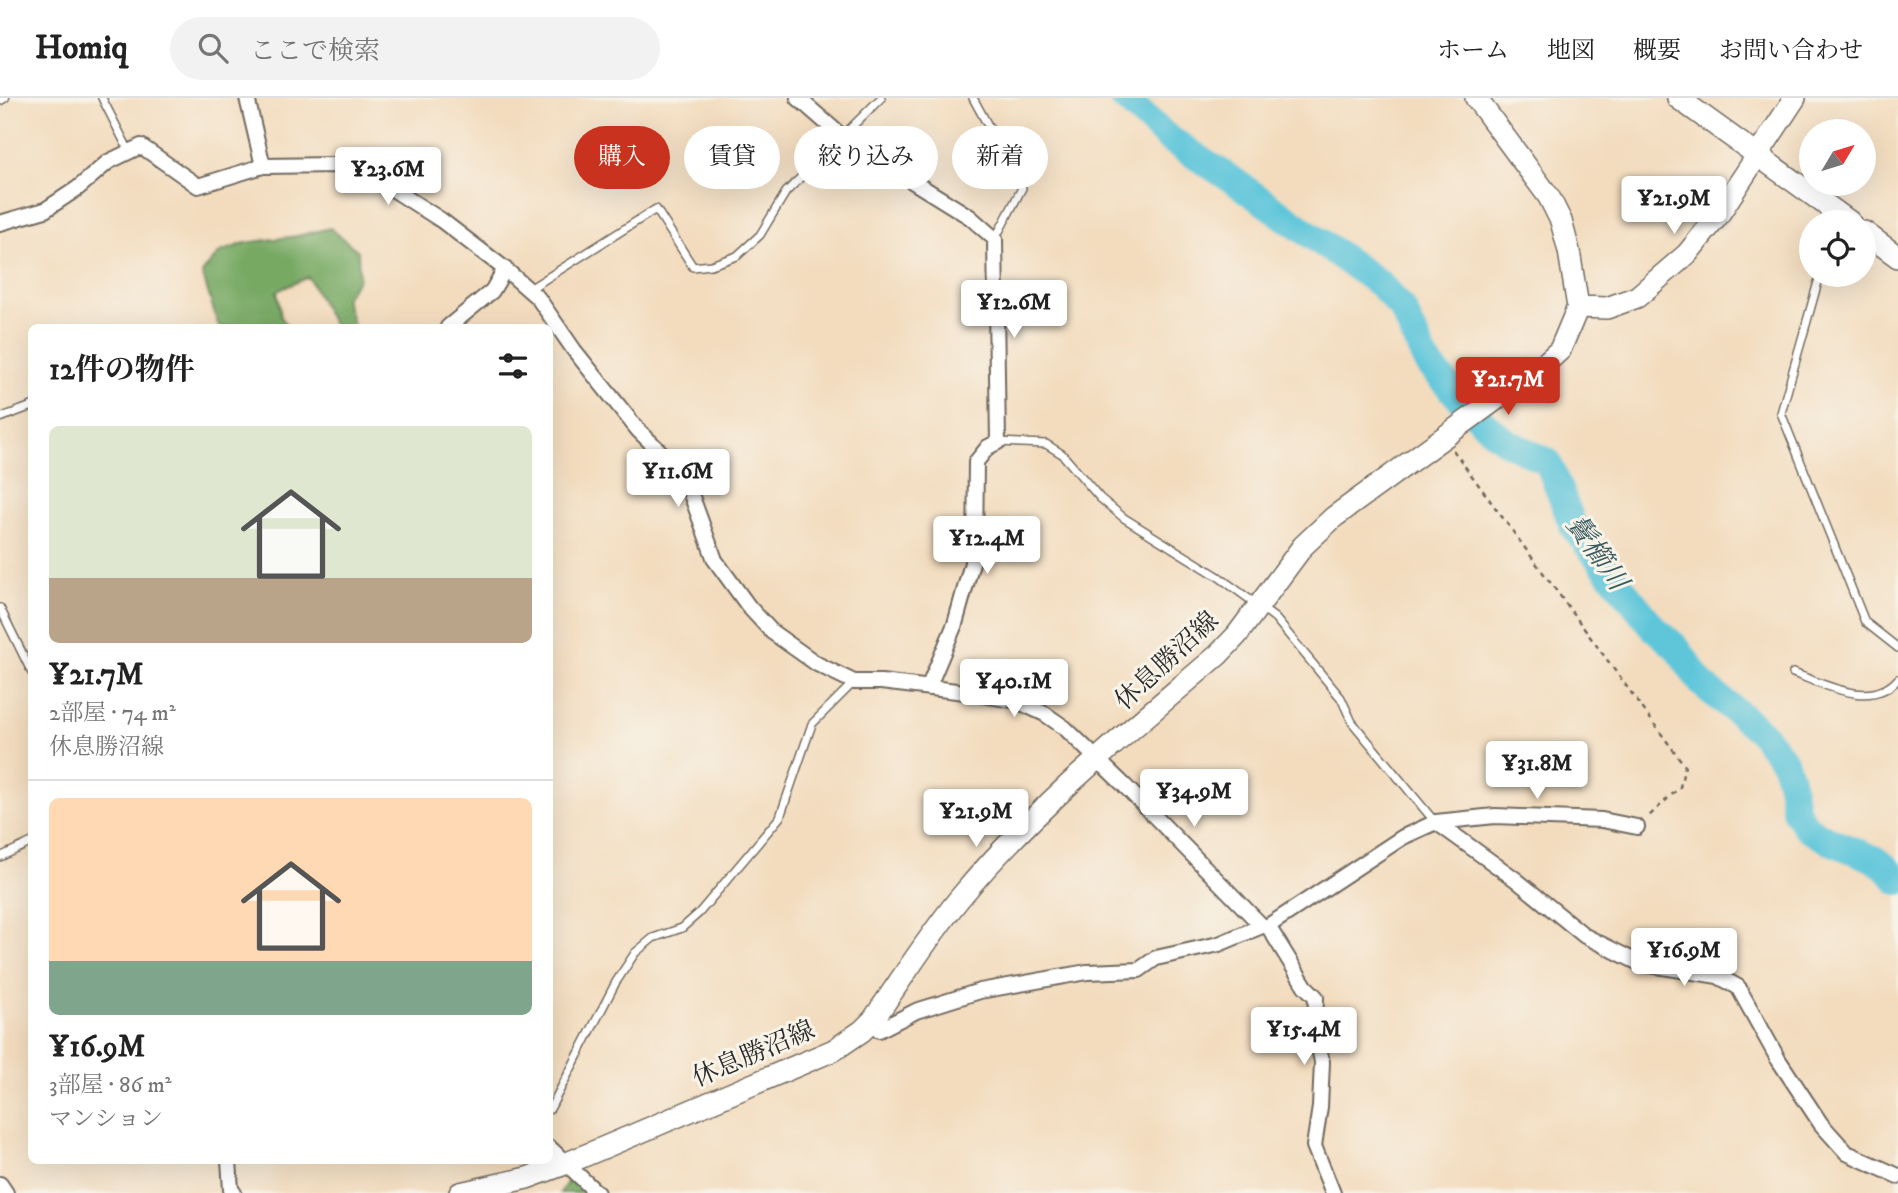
<!DOCTYPE html>
<html lang="ja">
<meta charset="utf-8">
<style>
:root{--surface:#fff;--page:#f2f2f2;--text:#222;--muted:#767676;--line:#e0e0e0;--accent:#c8321e}
body{margin:0;font-family:"IM FELL DW Pica","Noto Serif JP",serif;background:var(--page);color:var(--text);height:100vh;display:flex;flex-direction:column;font-size:26px;white-space:nowrap}
*{box-sizing:border-box;margin:0}
p{font-size:23px;color:var(--muted)}
.icon{flex:none;width:38px;height:38px;fill:none;stroke:currentColor;stroke-width:2;stroke-linecap:round;stroke-linejoin:round}
.map{position:relative;flex:1;overflow:hidden}
.sheet{position:absolute;left:28px;top:226px;width:525px;height:840px;display:flex;flex-direction:column;background:var(--surface);border-radius:10px;box-shadow:0 7px 28px #0002}
.sheet>*{flex:none}
.hud{position:absolute;left:574px;top:28px;width:665px;height:63px;display:flex;gap:14px}
.needle{width:46px;rotate:52deg}
.fabs{position:absolute;left:1799px;top:21px;display:grid;gap:14px}
.fabs a{display:grid;place-items:center;width:77px;height:77px;border-radius:50%;background:var(--surface);box-shadow:0 7px 28px #0002;font-size:35px}
.price{position:absolute;translate:-50% -60px;padding:0 16px;border-radius:7px;background:#fff;color:#222;font-size:23px;line-height:46px;filter:drop-shadow(0 2px 4px #0008)}
.price::after{content:'';position:absolute;left:50%;top:42px;width:21px;height:16px;margin-left:-10px;background:inherit;clip-path:polygon(0 0,100% 0,50% 100%)}
.price.current{background:var(--accent);color:#fff}
ul{padding:0;list-style:none}
li{display:grid;align-content:center;gap:14px;height:371px;padding:0 21px}
li+li{border-top:2px solid var(--line)}
li span{display:grid;place-items:center;height:217px;border-radius:10px;color:#555}
li>.icon{margin-inline-start:auto}
span .icon{width:126px;height:126px;fill:#fffc;stroke-width:1}
li b{font-size:30px}
h2{display:flex;justify-content:space-between;align-items:center;height:84px;padding:0 21px;font-size:30px}
.pill{padding:0 24px;border-radius:32px;background:var(--surface);box-shadow:0 7px 28px #0002;font-size:24px;line-height:63px}
.pill.current{background:var(--accent);color:#fff}
header{display:flex;align-items:center;gap:42px;box-sizing:border-box;height:98px;padding:0 35px;background:var(--surface);border-bottom:2px solid var(--line)}
header strong{font-size:33px}
nav{display:flex;gap:38px;margin-inline-start:auto;font-size:24px}
.search{width:490px;height:63px;background:var(--page);display:flex;align-items:center;gap:18px;box-sizing:border-box;padding:0 24px;border-radius:38px;color:var(--muted);font-size:26px}
.map>svg:first-child{display:block}
.forest{fill:#77a964;stroke:#516a48;stroke-width:2}
.lines{fill:none;stroke-linecap:round;stroke-linejoin:round}
.river{stroke:#5ec6da;stroke-width:28}
.lane-casing{stroke:#71695e;stroke-width:10}
.street-casing{stroke:#71695e;stroke-width:18}
.secondary-casing{stroke:#71695e;stroke-width:24}
.path{stroke:#71695e;stroke-width:2.5;stroke-dasharray:5 5;stroke-linecap:butt}
.lane{stroke:#fff;stroke-width:7}
.street{stroke:#fff;stroke-width:14}
.secondary{stroke:#fff;stroke-width:21}
.labels{text-anchor:middle;stroke-width:6;stroke-linejoin:round;paint-order:stroke}
.street-label{font-size:26px;fill:#2b2b2b;stroke:#f7f3e8}
.water-label{font-size:28px;font-style:italic;fill:#3a5a60;stroke:#f7f3e8}
</style>
<header>
<strong>Homiq</strong>
<div class="search"><svg class="icon" aria-label="search" viewBox="0 0 24 24"><circle cx="10" cy="10" r="6"/><path d="M15 15l6 6"/></svg>ここで検索</div>
<nav><a>ホーム</a><a>地図</a><a>概要</a><a>お問い合わせ</a></nav>
</header>
<div class="map">
<svg width="1898" height="1095" viewBox="0 0 1898 1095">
<rect width="100%" height="100%" fill="#f7f3e8"/>
<filter id="ink" filterUnits="userSpaceOnUse"><feTurbulence type="fractalNoise" baseFrequency=".0143" numOctaves="2"/><feDisplacementMap in="SourceGraphic" scale="14" xChannelSelector="R" yChannelSelector="G"/><feConvolveMatrix kernelMatrix="1 2 1 2 8 2 1 2 1" color-interpolation-filters="sRGB"/></filter>
<filter id="wash" filterUnits="userSpaceOnUse"><feTurbulence type="fractalNoise" baseFrequency=".00686" numOctaves="4" result="noise"/><feDisplacementMap in="SourceGraphic" scale="28" xChannelSelector="R" yChannelSelector="G"/><feGaussianBlur stdDeviation="1.57" result="paint"/><feColorMatrix in="noise" values="0 0 0 0 0 0 0 0 0 0 0 0 0 0 0 0 0 1.4 0 .05"/><feComposite in="paint" operator="in"/></filter>
<g filter="url(#wash)">
<rect width="100%" height="100%" fill="#f3dcbe"/>
<path class="forest" d="M330,130L358,153L359,180L345,200L354,229H334L308,179L277,193L281,219L288,229H219L202,175L220,154L245,145L297,138Z
M570,1080L590,1095H560Z"/>
<g class="lines">
<path class="river" d="M1124,0L1168,40L1234,83L1380,186L1403,212L1426,263L1452,292L1491,332L1509,345L1548,364L1574,430L1654,530L1676,549L1702,586L1761,634L1784,663L1790,681L1796,715L1807,730L1830,743L1874,761L1887,770L1898,783"/>
</g>
</g>
<g filter="url(#ink)">
<g class="lines">
<defs>
<path id="lane" d="M102,0L129,53
M973,0L1022,90L995,141
M0,3L5,0
M1824,177L1818,184L1781,315L1865,524L1898,550
M528,192L656,111L693,169L711,167L737,158L760,137L786,94L881,0
M0,320L32,308
M998,344L1046,346L1062,356L1100,400L1124,420L1219,479L1275,520L1341,600L1352,624L1435,724
M0,510L32,575
M1793,575C1824,586 1871,612 1898,581
M0,759L32,744
M550,1011L616,884L635,855L653,840L682,830L699,815L780,719L812,626L854,584"/>
<path id="street" d="M247,0L263,68
M798,0L846,42L970,119L995,141L998,344L988,349L976,364L975,454L955,526L928,590
M0,125L45,112L78,90L108,64L141,48L198,88L263,68L335,67L391,90L441,122L505,171L538,200L574,252L638,332L684,377L715,462L749,509L772,534L817,566L854,584H881L965,594L1017,603L1045,616L1065,630L1125,688L1262,828H1268L1305,888L1316,899L1315,930L1322,964L1320,1009L1314,1048L1333,1095
M448,229L492,193L505,171
M1436,724L1515,781L1585,838L1639,865L1718,878L1738,889L1778,961L1821,1026L1847,1055L1898,1078
M1268,828L1403,739L1436,724L1495,718L1602,722L1637,729
M869,927L879,932L916,913L980,893L1087,874L1139,872L1156,860L1219,846L1262,828
M550,1050L597,1095
M229,1062L231,1092L234,1095
M0,1086L6,1095"/>
<path id="secondary" d="M1678,0L1850,124
M1864,134L1898,159
M1578,209L1607,210L1637,199L1687,156L1717,119L1795,0
M460,1095L527,1080L565,1066L834,952L862,933L873,922C901,882 928,839 959,801C1035,709 1128,634 1218,557L1237,537L1303,448L1334,419L1542,268L1560,252L1578,209L1569,153L1561,123L1549,99L1476,0"/>
</defs>
<use href="#lane" class="lane-casing"/>
<use href="#street" class="street-casing"/>
<use href="#secondary" class="secondary-casing"/>
<path class="path" d="M1453,352L1685,668L1680,689L1647,720"/>
<use href="#lane" class="lane"/>
<use href="#street" class="street"/>
<use href="#secondary" class="secondary"/>
</g>
</g>
<g class="labels">
<g class="street-label">
<text transform="translate(1166 562) rotate(-43)" y="9">休息勝沼線</text>
<text transform="translate(753 955) rotate(-23)" y="9">休息勝沼線</text>
</g>
<g class="water-label">
<text transform="translate(1598 454) rotate(55)" y="10">鬢櫛川</text>
</g>
</g>
</svg>
<div class="fabs">
<a><svg class="needle" viewBox="-14 -14 28 28"><path d="M0-13l5 13h-10z" fill="#e53935"/><path d="M0 13l5-13h-10z" fill="#767676"/></svg></a>
<a><svg class="icon" aria-label="locate" viewBox="0 0 24 24"><circle cx="12" cy="12" r="6"/><path d="M12 2v4M12 18v4M2 12h4M18 12h4"/></svg></a>
</div>
<b class="price" style="left:388px;top:109px">¥23.6M</b>
<b class="price" style="left:1674px;top:138px">¥21.9M</b>
<b class="price" style="left:1014px;top:242px">¥12.6M</b>
<b class="price current" style="left:1508px;top:319px">¥21.7M</b>
<b class="price" style="left:678px;top:411px">¥11.6M</b>
<b class="price" style="left:987px;top:478px">¥12.4M</b>
<b class="price" style="left:1014px;top:621px">¥40.1M</b>
<b class="price" style="left:1537px;top:703px">¥31.8M</b>
<b class="price" style="left:1194px;top:731px">¥34.9M</b>
<b class="price" style="left:976px;top:751px">¥21.9M</b>
<b class="price" style="left:1684px;top:890px">¥16.9M</b>
<b class="price" style="left:1304px;top:969px">¥15.4M</b>
<div class="hud">
<a class="pill current">購入</a>
<a class="pill">賃貸</a>
<a class="pill">絞り込み</a>
<a class="pill">新着</a>
</div>
<section class="sheet">
<h2>12件の物件<svg class="icon" aria-label="filters" viewBox="0 0 24 24"><path d="M4 7h16M4 17h16"/><circle cx="9" cy="7" r="2"/><circle cx="15" cy="17" r="2"/></svg></h2>
<ul>
<li><span style="background:linear-gradient(#dfe7d0 70%,#b9a48a 0)"><svg class="icon" aria-label="home" viewBox="0 0 24 24"><path d="M3 11l9-7 9 7M6 9v11h12V9"/></svg></span><div><b>¥21.7M</b><p>2部屋 · 74 m²</p><p>休息勝沼線</p></div></li>
<li><span style="background:linear-gradient(#ffd9b3 75%,#7fa58c 0)"><svg class="icon" aria-label="home" viewBox="0 0 24 24"><path d="M3 11l9-7 9 7M6 9v11h12V9"/></svg></span><div><b>¥16.9M</b><p>3部屋 · 86 m²</p><p>マンション</p></div></li>
</ul>
</section>
</div>
